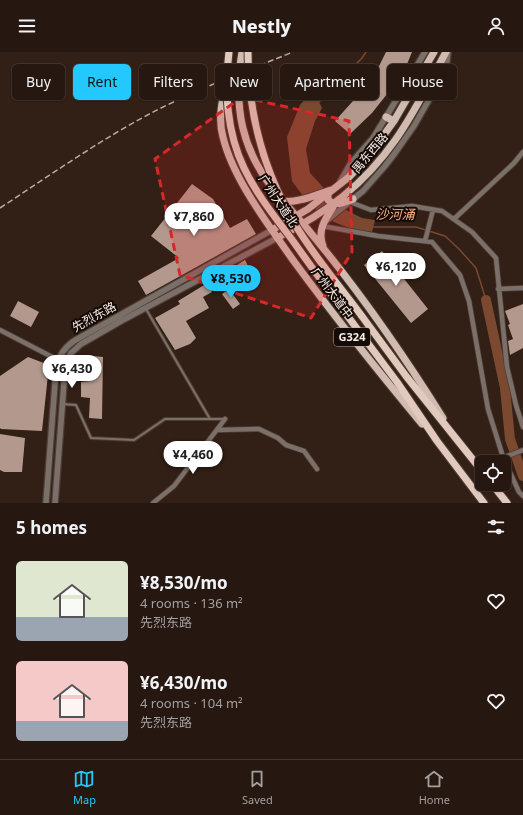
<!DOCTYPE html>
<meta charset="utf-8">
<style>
:root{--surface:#261710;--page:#2e2019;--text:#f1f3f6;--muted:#a49f9f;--line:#423630;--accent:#23c9fe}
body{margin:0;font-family:"Noto Sans","Noto Sans SC",sans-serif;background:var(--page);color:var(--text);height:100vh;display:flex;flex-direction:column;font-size:15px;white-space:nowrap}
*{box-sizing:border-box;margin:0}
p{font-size:13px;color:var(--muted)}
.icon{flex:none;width:22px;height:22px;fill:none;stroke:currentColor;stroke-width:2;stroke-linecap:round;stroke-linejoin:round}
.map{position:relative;height:451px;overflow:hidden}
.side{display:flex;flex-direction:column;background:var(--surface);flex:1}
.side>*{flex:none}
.banner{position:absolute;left:12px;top:12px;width:499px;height:36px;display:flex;gap:8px}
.buttons{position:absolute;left:475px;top:403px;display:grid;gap:8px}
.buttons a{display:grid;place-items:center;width:36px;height:36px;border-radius:6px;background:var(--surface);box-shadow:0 1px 3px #0004,0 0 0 1px var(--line);font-size:20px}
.price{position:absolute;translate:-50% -34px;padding:0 9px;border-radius:14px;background:#fff;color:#222;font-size:13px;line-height:26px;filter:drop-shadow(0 1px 2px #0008)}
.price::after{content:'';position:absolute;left:50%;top:24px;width:12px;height:9px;margin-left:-6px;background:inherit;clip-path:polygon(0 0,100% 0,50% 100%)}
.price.on{background:var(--accent);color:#111}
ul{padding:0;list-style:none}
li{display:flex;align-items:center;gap:12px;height:100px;padding:0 16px}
li span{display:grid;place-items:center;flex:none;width:112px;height:80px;border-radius:6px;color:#555}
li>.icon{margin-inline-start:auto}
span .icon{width:48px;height:48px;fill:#fffc;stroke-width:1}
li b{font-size:17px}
h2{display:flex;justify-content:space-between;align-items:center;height:48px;padding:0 16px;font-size:17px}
.tag{padding:0 14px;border-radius:6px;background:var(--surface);box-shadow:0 1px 3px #0004,0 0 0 1px var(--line);font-size:14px;line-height:36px}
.tag.on{background:var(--accent);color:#111}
header{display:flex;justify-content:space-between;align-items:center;height:52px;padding:0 16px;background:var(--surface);font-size:18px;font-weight:800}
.tabs{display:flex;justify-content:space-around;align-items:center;height:56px;border-top:1px solid var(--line);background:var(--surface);font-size:11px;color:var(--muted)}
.tabs a{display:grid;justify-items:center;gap:2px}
.tabs .on{color:var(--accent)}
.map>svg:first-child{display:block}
.water{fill:#7a4930}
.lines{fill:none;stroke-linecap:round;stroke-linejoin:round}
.stream{stroke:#7a4930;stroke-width:1.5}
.river{stroke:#7a4930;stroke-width:10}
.building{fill:#b3998d}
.service-casing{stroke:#4e3c32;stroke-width:4}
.minor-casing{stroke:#4e3c32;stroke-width:6}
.tertiary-casing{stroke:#4e3c32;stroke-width:8}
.primary-casing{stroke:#4e3c32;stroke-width:9}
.trunk-casing{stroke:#4e3c32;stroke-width:9}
.service{stroke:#7a6f69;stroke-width:2}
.minor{stroke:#7a6f69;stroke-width:4.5}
.tertiary{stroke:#7a6f69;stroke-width:5.5}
.primary{stroke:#d1baaf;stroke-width:7}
.trunk{stroke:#e2c9bd;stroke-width:7}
.rail{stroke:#b9aaa2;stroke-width:1.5;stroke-dasharray:6 3;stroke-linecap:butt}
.trunk-bridge-casing{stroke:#4e3c32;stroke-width:9;stroke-linecap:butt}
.trunk-bridge{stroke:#e2c9bd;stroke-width:7}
.marked{fill:#d62828;fill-opacity:0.2;stroke:#d62828;stroke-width:3;stroke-dasharray:8 5;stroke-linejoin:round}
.labels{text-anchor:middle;stroke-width:4;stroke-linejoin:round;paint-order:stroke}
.shield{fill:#140b07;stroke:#b5a8a2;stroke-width:1}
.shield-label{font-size:11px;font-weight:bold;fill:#faece5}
.street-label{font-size:12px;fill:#faece5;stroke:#140b07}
.water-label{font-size:13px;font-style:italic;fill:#f9aa84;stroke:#140b07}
</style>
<header><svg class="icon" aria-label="menu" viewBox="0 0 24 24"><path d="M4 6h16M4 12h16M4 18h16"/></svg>Nestly<svg class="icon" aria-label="person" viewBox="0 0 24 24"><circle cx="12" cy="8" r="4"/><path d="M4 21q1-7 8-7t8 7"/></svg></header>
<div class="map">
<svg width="523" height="451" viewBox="0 0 523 451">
<rect width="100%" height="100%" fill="#321f15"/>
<path class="water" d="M313,38L322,56L315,69L306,97L310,121L342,156L362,166L375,168L372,180L354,178L334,170L315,157L303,144L292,129L287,85L300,53Z"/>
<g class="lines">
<path class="stream" d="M318,51L362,6L366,0
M372,175H416L445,184L459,197L476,216L486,248"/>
<path class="river" d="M486,248L505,336L510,387L523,424"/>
</g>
<path class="building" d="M386,0H412L403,22L372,61L350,82L335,69L361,40L379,14Z
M192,132L213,147L230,176L247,167L256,182L146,243L138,229L179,206L151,184Z
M382,199L428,257L411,271L364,213Z
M245,208L249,216L245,219L244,217L222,229L223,231L211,238L212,240L203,245L209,256L186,269L196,286L190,292L175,298L155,266L180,252L178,249Z
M229,237L240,252L233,257L222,242Z
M18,249L39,260L31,275L10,264Z
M523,252V296L510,303L508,289L513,287L508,273L510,272L505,259Z
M93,304L103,305L102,367L89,366L90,346L81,345V330L90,329V310Z
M28,305L49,313L42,379L1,377L0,376V324Z
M0,382L25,386L22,420H4L0,418Z"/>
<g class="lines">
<defs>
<path id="service" d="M146,257L210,367
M63,352L76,353L91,386L134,388L165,367H223"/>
<path id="minor" d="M350,150L371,158L412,154L442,159L472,180L496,206L507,315L516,353L523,375
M454,167L514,111L523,100
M322,174L378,184L432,190L460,223L469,249L488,357L503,405L519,440L523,444
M425,189L433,158
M498,237L523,236
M0,278L58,308
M217,378L259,377L278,386L286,393L304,399L317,417
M492,410L523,398
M153,451L174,434L225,367"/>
<path id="tertiary" d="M340,130L351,111L373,86L386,65L425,0
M326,169L363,139L385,114L395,101L414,74L442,25L447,9L448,0
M46,451L56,318C58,303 66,293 79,286L272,178
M55,451L65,317L67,308L71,301L81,292L121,269L277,186"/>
<path id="primary" d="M242,0C233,55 241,99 278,143
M225,34C222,51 218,67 223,85C233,127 268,172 293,208C334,264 378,319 422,372
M386,65L394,69
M328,142V148C335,155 346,150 353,147
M283,149C296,152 318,142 331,138
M285,151C344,217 396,291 443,366
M272,178L308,157L349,125L367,106L394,69L434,0
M277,186C327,160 363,134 396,87C415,60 430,29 446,0
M323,194C317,179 325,167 333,155"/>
<path id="trunk" d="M361,263L406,324L482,419
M352,270L397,330L437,389L484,451
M492,432L507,451"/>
</defs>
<use href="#service" class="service-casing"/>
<use href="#minor" class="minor-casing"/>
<use href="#tertiary" class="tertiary-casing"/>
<use href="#primary" class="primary-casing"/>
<use href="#trunk" class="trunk-casing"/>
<use href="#service" class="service"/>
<use href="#minor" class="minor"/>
<use href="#tertiary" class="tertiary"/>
<use href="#primary" class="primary"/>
<use href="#trunk" class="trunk"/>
<path class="rail" d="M0,156C52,122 104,85 159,57C203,35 248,18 293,0"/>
<defs>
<path id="trunk-bridge" d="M229,0C224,38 227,81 244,116C257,143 275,165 293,189C312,216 332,243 352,270
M248,0C248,60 263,117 293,169C312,202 338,232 361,263"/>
</defs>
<use href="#trunk-bridge" class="trunk-bridge-casing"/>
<use href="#trunk-bridge" class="trunk-bridge"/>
</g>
<path class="marked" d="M242,45L349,69L352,200L311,266L180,223L155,107Z"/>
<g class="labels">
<rect class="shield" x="334" y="276" width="36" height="18" rx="3"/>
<g class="shield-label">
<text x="352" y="289">G324</text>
</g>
<g class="street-label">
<text transform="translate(370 101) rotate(-50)" y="4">禺东西路</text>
<text transform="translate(278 149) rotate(56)" y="4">广州大道北</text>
<text transform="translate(332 241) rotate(53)" y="4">广州大道中</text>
<text transform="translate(94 265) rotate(-29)" y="4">先烈东路</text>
</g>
<g class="water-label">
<text transform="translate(395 162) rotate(1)" y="5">沙河涌</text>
</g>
</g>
</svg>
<div class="buttons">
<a><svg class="icon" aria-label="locate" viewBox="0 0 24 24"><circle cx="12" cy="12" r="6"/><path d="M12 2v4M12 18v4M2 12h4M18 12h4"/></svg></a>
</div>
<b class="price" style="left:194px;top:185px">¥7,860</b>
<b class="price" style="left:396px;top:235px">¥6,120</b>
<b class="price on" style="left:231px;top:247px">¥8,530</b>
<b class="price" style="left:72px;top:337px">¥6,430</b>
<b class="price" style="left:193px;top:423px">¥4,460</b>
<div class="banner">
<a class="tag">Buy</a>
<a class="tag on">Rent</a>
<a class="tag">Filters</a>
<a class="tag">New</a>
<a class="tag">Apartment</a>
<a class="tag">House</a>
</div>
</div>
<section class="side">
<h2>5 homes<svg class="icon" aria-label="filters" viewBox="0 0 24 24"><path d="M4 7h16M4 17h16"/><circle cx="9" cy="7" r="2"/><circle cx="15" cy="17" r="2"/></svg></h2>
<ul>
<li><span style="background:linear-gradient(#dfe7d0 70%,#9aa5b1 0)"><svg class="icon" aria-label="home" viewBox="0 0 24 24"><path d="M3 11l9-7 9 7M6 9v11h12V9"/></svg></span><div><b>¥8,530/mo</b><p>4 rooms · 136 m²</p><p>先烈东路</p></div><svg class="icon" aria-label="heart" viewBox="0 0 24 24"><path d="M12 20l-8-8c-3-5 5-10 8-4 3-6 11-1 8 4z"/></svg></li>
<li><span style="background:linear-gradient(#f6c9c9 75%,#9aa5b1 0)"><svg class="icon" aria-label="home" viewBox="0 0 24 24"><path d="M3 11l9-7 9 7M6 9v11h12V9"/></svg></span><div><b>¥6,430/mo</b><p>4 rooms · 104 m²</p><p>先烈东路</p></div><svg class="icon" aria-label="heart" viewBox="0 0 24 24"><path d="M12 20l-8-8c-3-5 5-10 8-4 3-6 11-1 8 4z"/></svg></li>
</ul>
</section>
<nav class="tabs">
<a class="on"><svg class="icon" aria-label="map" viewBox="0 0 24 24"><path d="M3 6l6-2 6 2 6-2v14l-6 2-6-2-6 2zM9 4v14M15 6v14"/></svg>Map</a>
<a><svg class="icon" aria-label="saved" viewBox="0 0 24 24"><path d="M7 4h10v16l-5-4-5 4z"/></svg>Saved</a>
<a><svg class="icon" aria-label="home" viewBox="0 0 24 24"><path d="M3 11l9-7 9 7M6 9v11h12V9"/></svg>Home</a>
</nav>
